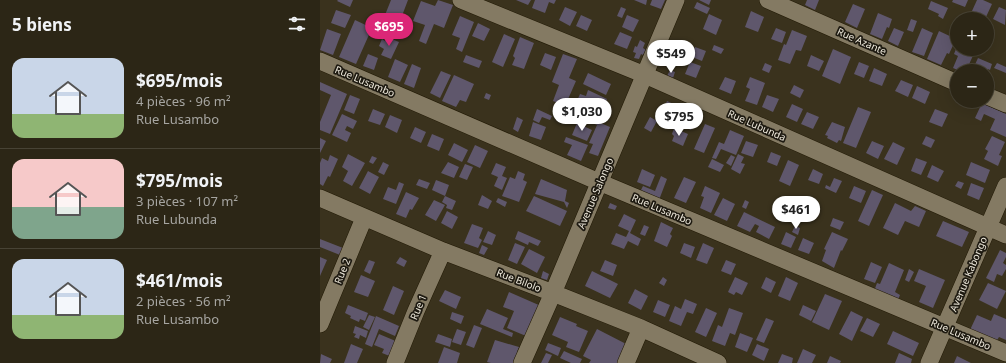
<!DOCTYPE html>
<html lang="fr">
<meta charset="utf-8">
<style>
:root{--surface:#2c2616;--page:#342e1f;--text:#f1f3f6;--muted:#a6a5a1;--line:#484335;--accent:#db2777}
body{margin:0;font-family:"Noto Sans",sans-serif;background:var(--page);color:var(--text);height:100vh;display:flex;flex-direction:column;font-size:15px;white-space:nowrap}
*{box-sizing:border-box;margin:0}
p{font-size:13px;color:var(--muted)}
.icon{flex:none;width:22px;height:22px;fill:none;stroke:currentColor;stroke-width:2;stroke-linecap:round;stroke-linejoin:round}
.map{position:relative;flex:1;overflow:hidden}
.drawer{display:flex;flex-direction:column;background:var(--surface);width:320px}
.drawer>*{flex:none}
.controls{position:absolute;left:630px;top:12px;display:grid;gap:8px}
.controls a{display:grid;place-items:center;width:44px;height:44px;border-radius:50%;background:var(--surface);box-shadow:0 4px 16px #0002,0 0 0 1px var(--line);font-size:20px}
.price{position:absolute;translate:-50% -34px;padding:0 9px;border-radius:14px;background:#fff;color:#222;font-size:13px;line-height:26px;filter:drop-shadow(0 1px 2px #0008)}
.price::after{content:'';position:absolute;left:50%;top:24px;width:12px;height:9px;margin-left:-6px;background:inherit;clip-path:polygon(0 0,100% 0,50% 100%)}
.price.on{background:var(--accent);color:#fff}
ul{padding:0;list-style:none}
li{display:flex;align-items:center;gap:12px;height:100px;padding:0 12px}
li+li{border-top:1px solid var(--line)}
li span{display:grid;place-items:center;flex:none;width:112px;height:80px;border-radius:12px;color:#555}
li>.icon{margin-inline-start:auto}
span .icon{width:48px;height:48px;fill:#fffc;stroke-width:1}
li b{font-size:17px}
h2{display:flex;justify-content:space-between;align-items:center;height:48px;padding:0 12px;font-size:17px}
main{display:flex;flex:1;min-height:0}
.map>svg:first-child{display:block}
.building{fill:#5f576c}
.lines{fill:none;stroke-linecap:round;stroke-linejoin:round}
.minor-casing{stroke:#211905;stroke-width:18}
.minor{stroke:#847a63;stroke-width:17}
.labels{text-anchor:middle;stroke-width:3.5;stroke-linejoin:round;paint-order:stroke}
.street-label{font-size:10px;fill:#eee9dc;stroke:#1e1a11}
</style>
<main>
<section class="drawer">
<h2>5 biens<svg class="icon" aria-label="filters" viewBox="0 0 24 24"><path d="M4 7h16M4 17h16"/><circle cx="9" cy="7" r="2"/><circle cx="15" cy="17" r="2"/></svg></h2>
<ul>
<li><span style="background:linear-gradient(#c9d6e8 70%,#8fb573 0)"><svg class="icon" aria-label="home" viewBox="0 0 24 24"><path d="M3 11l9-7 9 7M6 9v11h12V9"/></svg></span><div><b>$695/mois</b><p>4 pièces · 96 m²</p><p>Rue Lusambo</p></div></li>
<li><span style="background:linear-gradient(#f6c9c9 60%,#7fa58c 0)"><svg class="icon" aria-label="home" viewBox="0 0 24 24"><path d="M3 11l9-7 9 7M6 9v11h12V9"/></svg></span><div><b>$795/mois</b><p>3 pièces · 107 m²</p><p>Rue Lubunda</p></div></li>
<li><span style="background:linear-gradient(#c9d6e8 70%,#8fb573 0)"><svg class="icon" aria-label="home" viewBox="0 0 24 24"><path d="M3 11l9-7 9 7M6 9v11h12V9"/></svg></span><div><b>$461/mois</b><p>2 pièces · 56 m²</p><p>Rue Lusambo</p></div></li>
</ul>
</section>
<div class="map">
<svg width="686" height="363" viewBox="0 0 686 363">
<rect width="100%" height="100%" fill="#3a321d"/>
<path class="building" d="M18,0H33L30,7L17,1Z
M71,0H88L80,21L65,15Z
M118,0L133,5L124,28L114,24L106,44L99,41L105,25L93,21L101,1L115,6Z
M196,0H211L208,5Z
M215,0H236L234,4L229,2L225,13L212,8Z
M314,0H327L326,5Z
M332,0H345L341,9L330,5Z
M379,0H391L389,5Z
M487,0H499L495,10L485,5Z
M633,0H648L645,7L632,2Z
M657,0H663L672,4L666,17L652,11Z
M611,1L628,8L623,19L618,16L619,14L608,9Z
M377,2L390,8L387,14L374,8Z
M533,4L545,9L537,28L525,22Z
M245,7L257,12L250,26L239,20Z
M301,7L306,9L302,18L297,16Z
M679,7L686,10L685,25L673,19Z
M16,10L31,15L25,28L11,23Z
M431,11L444,17L438,32L425,27Z
M558,13L572,19L569,28L567,27L562,39L550,34Z
M389,14L402,20L396,35L383,29Z
M261,15L272,20L267,31L256,26Z
M307,15L319,20L313,32L302,27Z
M140,16L154,22L142,52L136,49L140,38L132,35Z
M591,19L597,21L593,32L587,30Z
M35,20L52,28L36,64L19,57Z
M158,23L170,29L164,41L152,36Z
M456,28L466,32L462,43L451,39Z
M574,28L584,32L578,46L568,41Z
M602,28L613,33L604,56L592,52Z
M7,29L21,34L13,55L0,50Z
M472,30L487,36L481,51L476,50L470,64L458,60L464,44L466,45Z
M619,31L636,39L629,54L627,53L621,65L607,59Z
M300,32L312,37L307,49L294,44Z
M184,34L195,39L183,67L172,62Z
M67,37L79,42L71,59L61,55L64,49L59,46L62,39L65,41Z
M200,37L214,43L204,69L192,65L195,58L193,56Z
M320,40L325,43L323,48L326,50L323,55L321,54L319,59L314,58L316,53L313,52L315,46L317,47Z
M360,43L364,44L357,61L353,59Z
M394,45L404,49L401,54L392,50Z
M375,47L386,51L382,61L372,57Z
M513,49L531,57L520,84L502,76Z
M636,49H656L646,71H640L633,68L638,56L634,54Z
M225,53L236,57L231,70L220,65Z
M48,54L58,58L54,70L43,66Z
M243,54L257,59L249,78L256,81L245,106L233,101L239,85L232,82Z
M146,55L162,61L159,68L143,62Z
M491,55L504,61L499,71L487,66Z
M658,58L672,64L670,70L668,69L667,71H652Z
M75,59L88,65L80,82L68,77Z
M370,62L381,66L376,78L365,74Z
M539,62L549,66L544,78L534,74Z
M445,63L452,66L449,73L442,70Z
M677,63L686,67V73L674,68Z
M92,64L101,68L94,88L84,84Z
M554,68L567,74L562,86L549,81Z
M350,70L355,72L353,78L347,76Z
M121,71L131,75L120,98L110,93Z
M268,73L291,84L286,95L263,84Z
M134,75L154,84L146,102L140,100L136,107L122,101Z
M405,77L416,81L411,94L399,89Z
M430,77L445,83L437,105L425,101L430,89L426,87Z
M581,80L593,85L588,97L575,91Z
M0,82L27,94L10,134L0,130V122L11,95L0,90Z
M474,85L484,90L480,98L470,93Z
M597,86L610,92L605,104L592,98Z
M268,90L287,99L281,112L264,104L263,106L256,103L260,94L266,96Z
M166,93L171,95L169,100L164,98Z
M30,95L40,99L34,114L24,110Z
M447,95L459,99L453,112L442,107Z
M347,101L378,115L371,130L341,116Z
M662,103L686,114V137L670,130L675,119L664,114L661,121L655,118Z
M472,104L483,109L477,122L466,117Z
M538,107L551,112L536,148L523,143Z
M53,109L65,114L60,125L48,121Z
M217,109L232,116L230,120L222,117L219,123L213,120Z
M615,109L628,114L622,127L609,122Z
M487,112L499,117L493,129L481,124Z
M22,114L37,121L33,129L27,126L25,130L31,133L27,142L12,135Z
M70,115L82,120L77,133L65,127Z
M197,117L203,120L198,132L193,129Z
M330,117L337,121L331,132L324,128Z
M271,119L290,127L278,156L269,153L273,144L269,143L277,125L270,122Z
M213,122L226,127L221,140L209,136Z
M512,122L525,127L521,141L519,140L517,143L507,138L508,136L505,135Z
M257,123L272,130L267,141L252,135Z
M385,124L395,128L384,153L374,149Z
M95,127L106,132L101,143L90,138Z
M354,128L368,134L363,146L352,141L354,136L352,134Z
M410,130L424,136L416,155L401,149L396,159L392,158L399,142L404,144Z
M112,134L124,139L119,151L107,146Z
M606,136L615,140L611,148L602,144Z
M672,136L685,142L679,155L682,156L678,166L664,159L668,151L665,149Z
M246,137L268,145L261,161L247,155L252,145L244,142Z
M0,138L6,141L0,153Z
M426,141L438,145L433,157L421,153Z
M552,141L564,146L558,159L546,153Z
M573,142L585,148L577,165L564,159Z
M134,143L148,150L142,162L128,155Z
M155,145L168,151L160,168L147,162Z
M451,152L461,156L457,166L447,162Z
M28,154L45,163L32,186L23,181L28,171L22,167Z
M418,154L424,157L421,163L425,164L420,174L411,169Z
M10,155L18,159L10,177L8,176L3,186L0,184V163L2,158L8,161Z
M411,155L415,157L411,166L406,163Z
M52,156L57,158L53,164L49,162Z
M596,158L607,162L601,175L591,171Z
M392,159L404,165L400,172L388,167Z
M468,160L479,165L470,186L459,181Z
M63,162L69,165L64,175L58,172Z
M128,162L139,167L134,178L121,173Z
M651,162L670,170L665,183L646,175Z
M176,163L186,167L182,176L187,178L182,190L174,186L178,177L171,174Z
M145,164L153,167L147,180L139,177Z
M612,165L624,171L618,182L607,177Z
M322,169L335,175L330,187L317,182Z
M493,169L503,174L499,184L488,180Z
M48,171L59,177L50,194L39,188Z
M198,171L205,174L203,180L207,182L199,202L182,196L190,177L195,179Z
M341,176L347,179L339,200L320,192L323,186L335,191Z
M364,177L376,182L366,203L354,198Z
M514,178L522,181L516,193L505,188L506,185L510,187Z
M99,179L110,183L107,189L96,185Z
M221,179L247,190L245,201L249,203L247,208L244,202L215,194Z
M116,180L129,185L125,196L112,190Z
M638,181L644,183L641,189L635,186Z
M79,182L84,184L76,204L63,199L68,187L76,190Z
M651,183L664,188L659,200L647,195Z
M385,186L400,193L391,213L380,208L384,197L381,196Z
M534,186L546,191L541,203L529,198Z
M552,190L563,195L549,226L538,221Z
M86,192L99,198L92,210L90,209L86,218L76,214Z
M162,195L172,201L168,209L158,205Z
M125,196L136,201L132,210L126,208L127,205L122,202Z
M214,196L247,211L240,226L206,211Z
M178,198L187,202L185,207L176,202Z
M403,198L415,204L407,221L394,215Z
M114,200L125,205L116,221L105,215Z
M425,200L429,202L426,209L422,207Z
M290,203L297,206L295,210L288,208Z
M575,203L591,211L595,206L606,211L599,227L585,221L578,235L563,228Z
M477,208L485,212L482,220L473,216Z
M127,211L138,217L132,229L121,223Z
M424,212L455,227L449,239L436,232L439,226L435,224L430,232L417,226Z
M304,214L316,220L310,233L321,239L318,246L308,241L304,249L291,244L296,233L306,237L309,231L298,226Z
M513,218L524,222L520,230L510,226Z
M623,221L649,232L642,247L616,236Z
M341,222L353,228L350,234L352,236L347,247L334,241Z
M152,224L163,228L159,238L162,240L158,248L144,243Z
M324,225L329,227L325,236L320,234Z
M475,226L480,228L478,235L472,232Z
M168,231L176,235L172,245L163,242Z
M198,231L221,241L218,246L209,242L208,245L195,239Z
M466,232L476,237L471,248L461,244Z
M512,232L528,239L522,251L521,250L514,268L502,261L506,250L504,249Z
M483,238L494,243L489,254L478,250Z
M0,239L23,248L20,255L0,247Z
M195,243L205,247L197,264L188,260Z
M364,243L375,247L371,258L360,253Z
M383,243L394,248L387,264L376,260Z
M162,245L168,248L164,255L159,253Z
M209,249L225,257L217,273L201,264Z
M680,250L686,253V257L683,263L686,265V269L682,276L677,274L674,282L666,278Z
M0,257L7,260L0,276Z
M80,257L87,261L84,267L76,263Z
M49,260L55,262L50,274L44,271Z
M285,260L297,265L293,276L280,271Z
M406,260L416,264L411,275L401,271Z
M551,262L562,267L555,283L544,279Z
M569,263L584,270L575,292L580,295L576,304L553,294L557,283L560,284Z
M589,269L594,272L589,282L585,280Z
M599,269L625,280L613,308L599,302L606,286L594,281Z
M223,271L229,274L227,280L221,278Z
M272,271L298,284L290,298L265,286Z
M41,275L55,281L48,297L34,292Z
M343,277L347,280L344,286L339,283Z
M415,277L428,283L422,295L416,292L414,295L408,292Z
M446,277L456,282L451,293L441,288Z
M466,277L478,283L470,301L458,296Z
M668,283L686,291L677,309L659,300Z
M73,286L84,291L74,315L63,310Z
M315,289L328,296L321,310L308,303Z
M125,290L141,297L136,309L119,301Z
M189,292L221,306L206,336L187,328L194,311L183,307Z
M505,294L522,301L509,330L492,322Z
M365,299L377,304L373,314L367,312L361,326L349,321L355,306L361,309Z
M338,300L350,305L345,317L333,312Z
M28,305L48,313L45,321L40,319L39,322L30,318L31,316L25,313Z
M483,305L496,311L491,321L479,315Z
M386,308L397,313L386,337L375,332Z
M409,308L423,313L415,335L410,333L405,346L392,341L398,325L402,327Z
M167,309L188,318L183,329L193,333L192,337L160,324Z
M531,311L543,317L532,341L519,334Z
M132,312L144,316L141,324L130,319Z
M674,314L686,319V340L679,337L676,342L650,330L657,315L671,321Z
M49,315L55,317L49,330L43,327Z
M56,316L79,326L75,336L59,329L52,347L45,344Z
M240,317L257,324L256,326L268,331L259,352L246,347L248,342L232,335Z
M446,318L454,321L444,343L436,340Z
M547,318L560,324L553,337L540,331Z
M154,325L162,328L154,348L146,345Z
M35,326L48,331L46,338L40,335L39,339L34,337L36,334L33,333Z
M137,329L146,332L141,345L132,342Z
M277,329L312,347L304,363H269L271,360L263,356Z
M573,331L599,343L593,356L567,344Z
M420,333L433,338L427,352L415,347Z
M59,334L78,342L72,357L62,353L64,349L54,345Z
M118,334L132,339L130,347L115,342Z
M175,340L199,347L197,352L201,353L199,358L195,357L193,363H171L167,362Z
M228,343L241,348L238,356L225,350Z
M31,344L43,349L37,363H24Z
M437,344L449,349L444,361L432,355Z
M124,347L140,353L137,363H118Z
M483,349L496,355L492,363H477Z
M244,351L262,359L260,363H251L240,358Z
M226,353L232,355L228,363H221Z
M579,353L592,359L591,363H575Z
M1,354L12,359L10,363H0Z
M462,354L473,358L472,363H458Z
M510,356L521,361L520,363H507Z
M637,356L651,363H634Z"/>
<g class="lines">
<defs>
<path id="minor" d="M141,0L325,75L686,235
M448,0L637,83
M0,61L279,182L686,353
M667,96L686,104
M0,198L123,251L233,293L321,328L398,363
M0,324L44,218
M75,363L96,311L123,251
M202,363L233,293L356,0
M306,363L321,328
M609,363L686,186"/>
</defs>
<use href="#minor" class="minor-casing"/>
<use href="#minor" class="minor"/>
</g>
<g class="labels">
<g class="street-label">
<text transform="translate(542 41) rotate(24)" y="4">Rue Azante</text>
<text transform="translate(45 81) rotate(23)" y="4">Rue Lusambo</text>
<text transform="translate(437 125) rotate(24)" y="4">Rue Lubunda</text>
<text transform="translate(275 193) rotate(-67)" y="4">Avenue Salongo</text>
<text transform="translate(342 209) rotate(23)" y="4">Rue Lusambo</text>
<text transform="translate(22 271) rotate(-68)" y="4">Rue 2</text>
<text transform="translate(648 274) rotate(-67)" y="4">Avenue Kabongo</text>
<text transform="translate(199 280) rotate(21)" y="4">Rue Bilolo</text>
<text transform="translate(98 307) rotate(-67)" y="4">Rue 1</text>
<text transform="translate(641 334) rotate(23)" y="4">Rue Lusambo</text>
</g>
</g>
</svg>
<div class="controls">
<a>+</a>
<a>−</a>
</div>
<b class="price on" style="left:69px;top:47px">$695</b>
<b class="price" style="left:351px;top:74px">$549</b>
<b class="price" style="left:262px;top:132px">$1,030</b>
<b class="price" style="left:359px;top:137px">$795</b>
<b class="price" style="left:476px;top:230px">$461</b>
</div>
</main>
